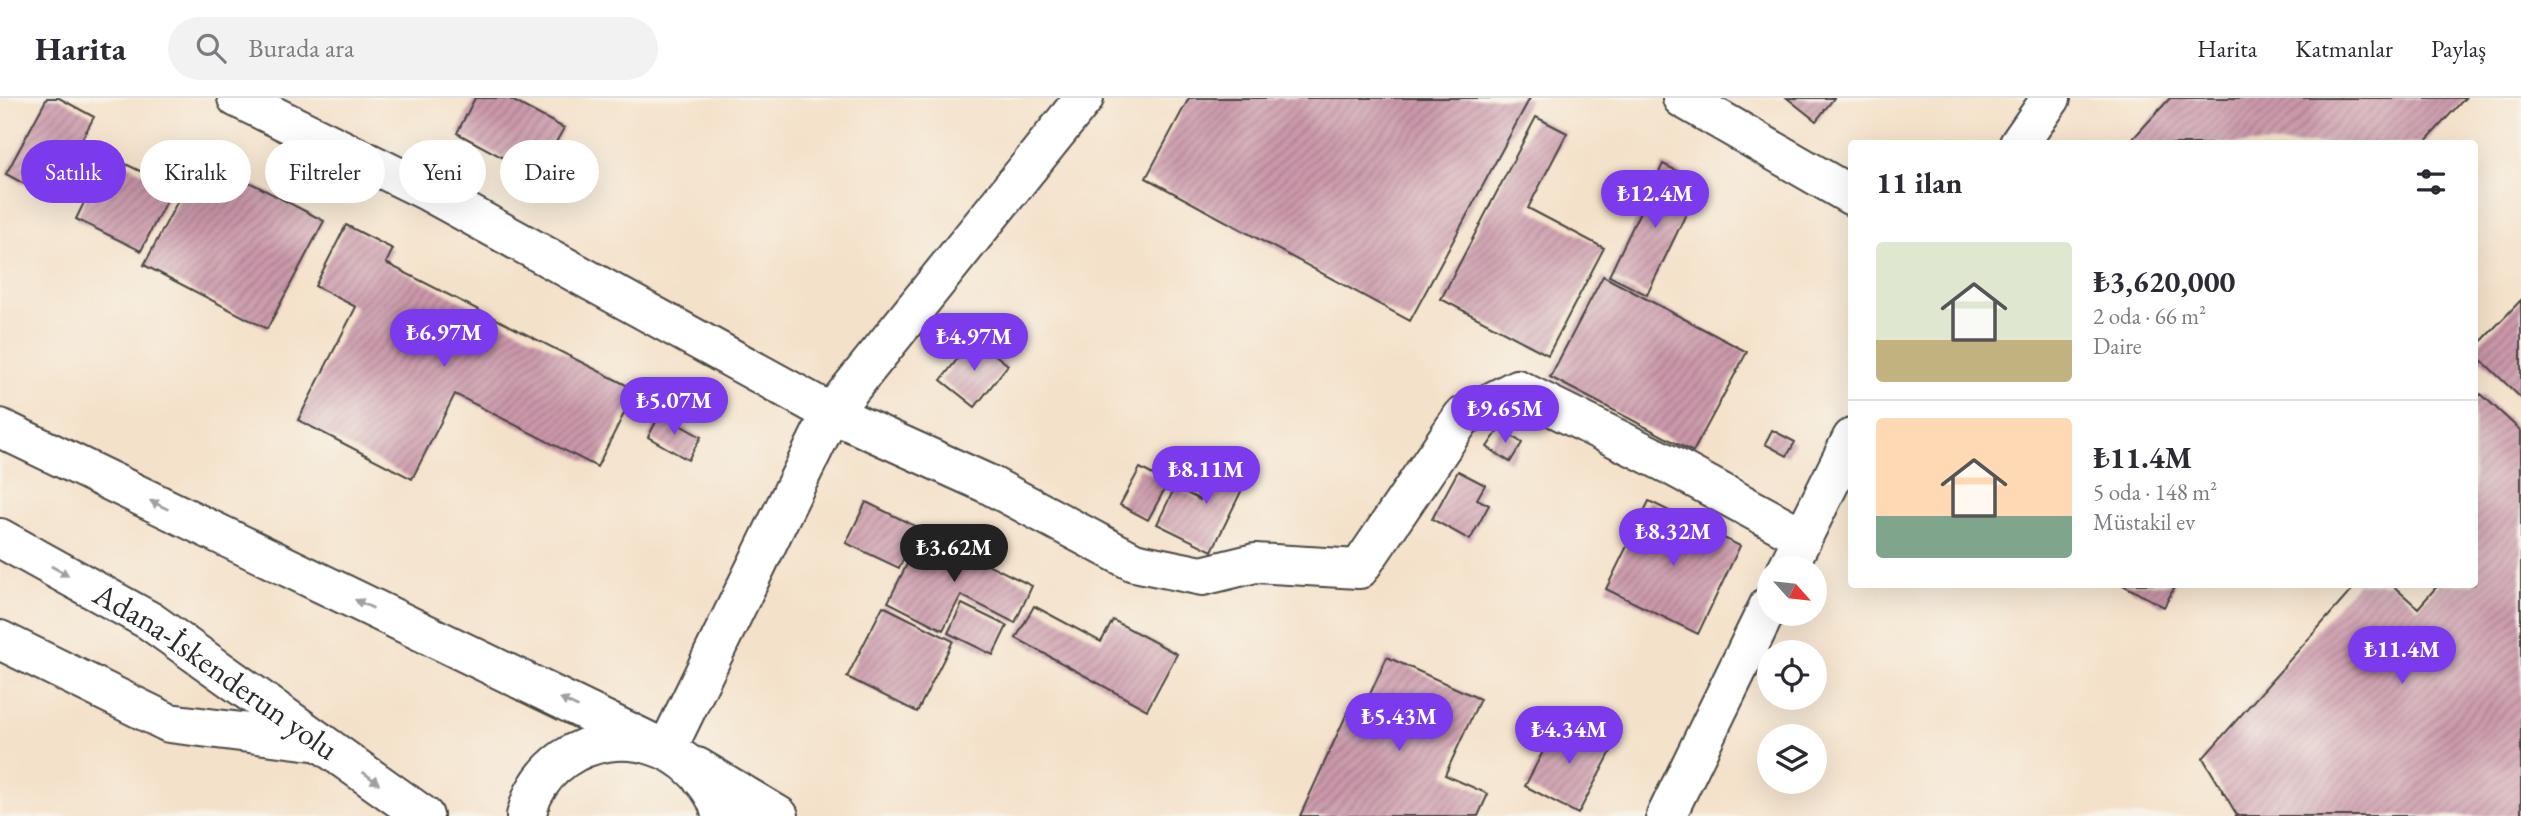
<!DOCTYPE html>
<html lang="tr">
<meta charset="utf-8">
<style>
:root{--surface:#fff;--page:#f2f2f3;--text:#2b2b33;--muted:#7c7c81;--line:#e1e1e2;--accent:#7c3aed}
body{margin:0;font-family:"EB Garamond",serif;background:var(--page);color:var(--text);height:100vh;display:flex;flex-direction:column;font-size:26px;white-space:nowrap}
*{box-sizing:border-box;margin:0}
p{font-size:23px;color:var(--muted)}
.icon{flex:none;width:38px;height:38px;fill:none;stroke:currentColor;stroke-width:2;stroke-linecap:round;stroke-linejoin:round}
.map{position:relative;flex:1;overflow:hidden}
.panel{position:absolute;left:1848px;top:42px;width:630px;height:448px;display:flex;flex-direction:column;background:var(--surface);border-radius:7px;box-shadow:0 7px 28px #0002}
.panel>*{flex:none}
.hud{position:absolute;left:21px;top:42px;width:665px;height:63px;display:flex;gap:14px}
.needle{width:46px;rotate:117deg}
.buttons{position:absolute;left:1757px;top:458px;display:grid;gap:14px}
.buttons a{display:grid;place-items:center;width:70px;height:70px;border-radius:50%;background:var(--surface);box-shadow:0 7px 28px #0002;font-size:35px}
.price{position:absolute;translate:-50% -60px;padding:0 16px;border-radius:24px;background:var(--accent);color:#fff;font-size:23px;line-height:46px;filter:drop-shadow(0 2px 4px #0008)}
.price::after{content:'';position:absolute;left:50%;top:42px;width:21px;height:16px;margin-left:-10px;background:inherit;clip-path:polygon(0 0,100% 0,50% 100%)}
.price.selected{background:#222;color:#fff}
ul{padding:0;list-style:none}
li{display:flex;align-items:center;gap:21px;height:175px;padding:0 28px}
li+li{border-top:2px solid var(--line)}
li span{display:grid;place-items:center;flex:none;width:196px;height:140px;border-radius:7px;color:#555}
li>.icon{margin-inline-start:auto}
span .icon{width:84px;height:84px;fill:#fffc;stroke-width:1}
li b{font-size:30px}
h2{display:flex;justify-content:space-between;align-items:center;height:84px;padding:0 28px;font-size:30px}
.chip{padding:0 24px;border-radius:32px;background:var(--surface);box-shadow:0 7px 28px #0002;font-size:24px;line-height:63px}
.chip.selected{background:var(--accent);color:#fff}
header{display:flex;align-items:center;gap:42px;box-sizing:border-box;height:98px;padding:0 35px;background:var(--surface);border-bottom:2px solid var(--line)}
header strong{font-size:33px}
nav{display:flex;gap:38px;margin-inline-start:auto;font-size:24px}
.search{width:490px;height:63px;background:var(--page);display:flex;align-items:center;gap:18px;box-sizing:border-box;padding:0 24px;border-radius:38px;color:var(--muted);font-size:26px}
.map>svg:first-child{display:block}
.building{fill:url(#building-hatch)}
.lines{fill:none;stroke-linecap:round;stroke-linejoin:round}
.minor-casing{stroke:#494643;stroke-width:42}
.highway-casing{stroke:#494643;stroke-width:42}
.minor{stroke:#fff;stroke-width:38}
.highway{stroke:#fff;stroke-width:38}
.oneway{fill:#a0a0a0}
.labels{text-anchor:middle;stroke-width:5;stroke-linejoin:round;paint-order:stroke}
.street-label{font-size:32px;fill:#2b2b2b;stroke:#f7f3e8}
</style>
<header>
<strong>Harita</strong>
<div class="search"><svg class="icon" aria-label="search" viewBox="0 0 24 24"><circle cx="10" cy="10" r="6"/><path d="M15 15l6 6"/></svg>Burada ara</div>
<nav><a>Harita</a><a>Katmanlar</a><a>Paylaş</a></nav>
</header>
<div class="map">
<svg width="2521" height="718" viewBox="0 0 2521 718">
<defs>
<pattern id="building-hatch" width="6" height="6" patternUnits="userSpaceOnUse" patternTransform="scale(1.75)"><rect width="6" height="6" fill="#cb98aa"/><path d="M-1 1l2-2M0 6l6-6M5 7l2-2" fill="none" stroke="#a57c8b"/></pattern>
</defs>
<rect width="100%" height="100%" fill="#f7f3e8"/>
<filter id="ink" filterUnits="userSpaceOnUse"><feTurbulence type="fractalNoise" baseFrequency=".0143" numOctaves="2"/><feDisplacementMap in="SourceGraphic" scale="14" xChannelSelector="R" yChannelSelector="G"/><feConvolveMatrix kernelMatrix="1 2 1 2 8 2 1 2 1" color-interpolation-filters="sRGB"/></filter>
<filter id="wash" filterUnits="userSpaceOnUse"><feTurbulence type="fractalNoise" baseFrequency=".00686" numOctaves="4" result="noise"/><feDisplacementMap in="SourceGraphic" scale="28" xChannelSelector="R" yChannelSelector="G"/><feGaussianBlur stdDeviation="1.57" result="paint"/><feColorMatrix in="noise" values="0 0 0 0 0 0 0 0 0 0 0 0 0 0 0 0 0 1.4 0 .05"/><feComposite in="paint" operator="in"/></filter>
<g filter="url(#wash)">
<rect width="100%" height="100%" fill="#f4e1c9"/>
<g id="blocks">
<path class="building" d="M47,0H59L94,19L50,100L6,76Z
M475,0H508L564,30L537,78L457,35Z
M1189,0H1530L1410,223L1146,80Z
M1787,0H1834L1816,23Z
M2170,0H2465L2423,46H2128Z
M1536,19L1567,35L1528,110L1604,150L1548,257L1441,201Z
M107,57L173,89L141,153L76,121Z
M201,59L324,123L267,231L144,167Z
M1663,66L1701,85L1647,197L1609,178Z
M346,127L393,151L386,165L636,292L597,369L455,296L412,381L298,322L356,209L315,188Z
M1603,178L1747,254L1693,354L1550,279Z
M2521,202V300L2474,255V251Z
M974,240L1008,267L975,309L941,282Z
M2481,296L2521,333V718H2235L2237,717L2203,660L2357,486H2391L2418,510L2439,486H2474V303Z
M660,316L701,339L688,362L648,339Z
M1500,330L1522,345L1510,364L1487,349Z
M1772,332L1795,344L1787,358L1765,346Z
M1222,358L1251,373L1212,453L1157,426L1175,389L1200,402Z
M1140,370L1168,385L1148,422L1120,407Z
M1458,373L1485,387L1477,401L1489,407L1470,442L1432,421Z
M1649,403L1740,448L1698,536L1606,491Z
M866,404L919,430L899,470L846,445Z
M923,434L1032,488L1015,525L961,497L943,532L888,504Z
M2121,486H2176L2164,509Z
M962,506L1007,528L993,557L948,535Z
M883,508L953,543L917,614L847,579Z
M1034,508L1101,544L1113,522L1177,556L1147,612L1016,540Z
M1387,559L1480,601L1445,677L1488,696L1478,718H1300L1348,613L1360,618Z
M1561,619L1614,648L1578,716L1525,688Z"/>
</g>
</g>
<g filter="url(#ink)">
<use href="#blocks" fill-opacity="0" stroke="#494643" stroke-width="2"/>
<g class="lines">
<defs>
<path id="minor" d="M237,0L429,94L831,315L988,386L1134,464L1202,478L1255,465L1359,471L1462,319L1517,291L1674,369L1803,439
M1682,0L1852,98
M2019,46L2051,0
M1787,471L1852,340
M0,542L169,625L320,644
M667,651L831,315L1084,0
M1666,718L1769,507"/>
<g id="highway">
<path d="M0,330L652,645"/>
<path id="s1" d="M0,440L150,523L424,718"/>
<path d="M697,669L779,718"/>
<path d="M526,718C528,711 530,704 533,697C563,636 647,625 694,672C706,684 719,701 721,718"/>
</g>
</defs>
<use href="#minor" class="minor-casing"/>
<use href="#highway" class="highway-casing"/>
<use href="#minor" class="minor"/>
<use href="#highway" class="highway"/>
</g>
<defs><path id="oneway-solid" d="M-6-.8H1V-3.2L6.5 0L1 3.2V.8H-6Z" transform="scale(1.75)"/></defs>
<g class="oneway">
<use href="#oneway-solid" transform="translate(159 407) rotate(-154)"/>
<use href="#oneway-solid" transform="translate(60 473) rotate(29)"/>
<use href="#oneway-solid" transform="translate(364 506) rotate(-154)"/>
<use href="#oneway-solid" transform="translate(569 605) rotate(-154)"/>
<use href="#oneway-solid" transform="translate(371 680) rotate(36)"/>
</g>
</g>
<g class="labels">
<g class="street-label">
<text dy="11" stroke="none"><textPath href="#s1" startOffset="254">Adana-İskenderun yolu</textPath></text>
</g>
</g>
</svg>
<div class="buttons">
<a><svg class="needle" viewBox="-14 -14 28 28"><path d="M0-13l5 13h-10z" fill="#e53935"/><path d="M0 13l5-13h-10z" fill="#7c7c81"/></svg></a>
<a><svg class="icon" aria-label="locate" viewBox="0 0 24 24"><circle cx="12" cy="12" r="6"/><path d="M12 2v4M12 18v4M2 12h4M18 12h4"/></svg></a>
<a><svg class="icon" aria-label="layers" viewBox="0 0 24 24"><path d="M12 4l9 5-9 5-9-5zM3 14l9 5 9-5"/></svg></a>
</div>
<b class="price" style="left:1655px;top:132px">₺12.4M</b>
<b class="price" style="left:444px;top:271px">₺6.97M</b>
<b class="price" style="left:974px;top:275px">₺4.97M</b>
<b class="price" style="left:674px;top:339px">₺5.07M</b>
<b class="price" style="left:1505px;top:347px">₺9.65M</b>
<b class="price" style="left:1206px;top:408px">₺8.11M</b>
<b class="price" style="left:1673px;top:470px">₺8.32M</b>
<b class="price selected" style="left:954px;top:486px">₺3.62M</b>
<b class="price" style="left:2402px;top:588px">₺11.4M</b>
<b class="price" style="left:1399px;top:655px">₺5.43M</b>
<b class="price" style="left:1569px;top:668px">₺4.34M</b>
<div class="hud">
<a class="chip selected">Satılık</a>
<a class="chip">Kiralık</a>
<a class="chip">Filtreler</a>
<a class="chip">Yeni</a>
<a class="chip">Daire</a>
</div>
<section class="panel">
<h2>11 ilan<svg class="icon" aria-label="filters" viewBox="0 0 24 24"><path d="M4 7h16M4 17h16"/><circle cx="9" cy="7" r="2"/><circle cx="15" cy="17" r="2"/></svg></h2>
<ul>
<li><span style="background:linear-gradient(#dfe7d0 70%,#c2b280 0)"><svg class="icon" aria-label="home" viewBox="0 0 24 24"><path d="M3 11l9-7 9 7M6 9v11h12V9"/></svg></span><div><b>₺3,620,000</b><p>2 oda · 66 m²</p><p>Daire</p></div></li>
<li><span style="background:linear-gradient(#ffd9b3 70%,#7fa58c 0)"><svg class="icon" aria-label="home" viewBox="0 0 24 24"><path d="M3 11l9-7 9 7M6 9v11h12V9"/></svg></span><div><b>₺11.4M</b><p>5 oda · 148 m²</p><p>Müstakil ev</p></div></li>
</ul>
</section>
</div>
